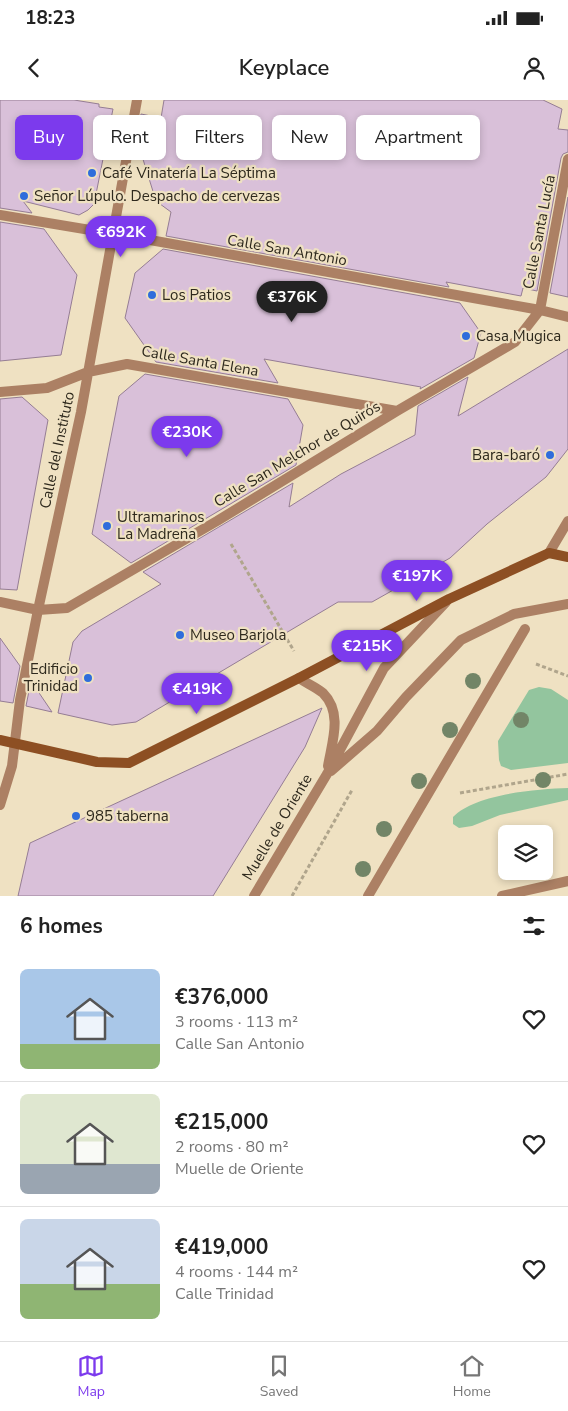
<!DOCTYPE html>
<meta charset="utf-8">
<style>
:root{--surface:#fff;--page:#f6f6f6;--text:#222;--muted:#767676;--line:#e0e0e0;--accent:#7c3aed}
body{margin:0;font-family:"Nunito Sans",sans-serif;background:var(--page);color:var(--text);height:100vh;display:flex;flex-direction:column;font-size:19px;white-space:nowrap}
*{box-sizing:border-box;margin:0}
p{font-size:16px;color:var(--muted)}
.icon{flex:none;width:28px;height:28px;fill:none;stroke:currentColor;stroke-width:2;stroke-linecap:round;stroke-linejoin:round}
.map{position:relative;height:796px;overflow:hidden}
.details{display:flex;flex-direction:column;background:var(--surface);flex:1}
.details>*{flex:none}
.hud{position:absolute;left:15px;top:15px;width:539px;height:45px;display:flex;gap:10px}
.fabs{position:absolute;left:498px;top:725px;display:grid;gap:10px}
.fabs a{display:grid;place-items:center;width:55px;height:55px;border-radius:8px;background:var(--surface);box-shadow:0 2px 8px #0003;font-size:25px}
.price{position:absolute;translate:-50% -42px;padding:0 11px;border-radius:18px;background:var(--accent);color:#fff;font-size:16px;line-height:32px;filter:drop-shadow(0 1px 2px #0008)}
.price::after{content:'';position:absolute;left:50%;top:30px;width:15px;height:11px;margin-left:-8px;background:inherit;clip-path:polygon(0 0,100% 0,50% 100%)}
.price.active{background:#222;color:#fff}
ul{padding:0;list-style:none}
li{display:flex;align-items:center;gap:15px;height:125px;padding:0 20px}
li+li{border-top:1px solid var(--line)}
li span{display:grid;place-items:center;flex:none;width:140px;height:100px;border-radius:8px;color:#555}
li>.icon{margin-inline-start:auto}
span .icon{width:60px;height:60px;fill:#fffc;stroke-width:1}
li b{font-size:21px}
h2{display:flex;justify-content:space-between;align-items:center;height:60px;padding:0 20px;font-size:21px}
.tag{padding:0 18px;border-radius:8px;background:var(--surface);box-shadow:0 2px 8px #0003;font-size:18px;line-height:45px}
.tag.active{background:var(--accent);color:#fff}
.status{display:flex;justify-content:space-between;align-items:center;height:35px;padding:0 25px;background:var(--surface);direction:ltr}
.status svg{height:14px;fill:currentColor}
header{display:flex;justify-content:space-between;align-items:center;height:65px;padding:0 20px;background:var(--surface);font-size:22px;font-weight:600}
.menu{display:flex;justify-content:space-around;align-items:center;height:70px;border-top:1px solid var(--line);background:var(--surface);font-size:14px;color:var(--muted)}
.menu a{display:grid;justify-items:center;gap:2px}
.menu .active{color:var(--accent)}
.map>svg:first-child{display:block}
.green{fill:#93c59e}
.building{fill:#d9c0d9;stroke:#957d94}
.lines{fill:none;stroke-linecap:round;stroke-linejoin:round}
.path{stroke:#b0a58c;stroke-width:3;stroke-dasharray:4 2.5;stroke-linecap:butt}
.street{stroke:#ac8064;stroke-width:10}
.secondary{stroke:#8d4f23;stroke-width:10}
.tree{fill:#728567}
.poi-dot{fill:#2f6ddb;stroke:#efe1c2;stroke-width:2}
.labels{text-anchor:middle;stroke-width:4.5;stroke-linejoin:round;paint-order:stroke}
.poi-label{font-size:15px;fill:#2e291d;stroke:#efe1c2;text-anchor:start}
.street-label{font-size:15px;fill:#2e291d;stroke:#efe1c2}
</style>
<div class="status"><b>18:23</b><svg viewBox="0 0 49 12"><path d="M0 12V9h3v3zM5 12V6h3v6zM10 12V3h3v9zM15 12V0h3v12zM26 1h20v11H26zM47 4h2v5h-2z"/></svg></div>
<header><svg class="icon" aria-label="back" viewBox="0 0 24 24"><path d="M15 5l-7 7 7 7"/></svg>Keyplace<svg class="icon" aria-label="person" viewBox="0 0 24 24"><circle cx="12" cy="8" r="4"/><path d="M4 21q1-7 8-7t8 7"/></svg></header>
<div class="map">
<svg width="568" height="796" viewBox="0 0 568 796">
<rect width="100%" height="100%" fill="#efe1c2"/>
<path class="green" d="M539,587L551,589L568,600V663L511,670L501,666L499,660L498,641L529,590Z
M568,688V700L500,715L472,726L459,728L453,724V717C475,694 536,689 568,688Z"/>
<path class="building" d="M0,0H74L99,4V7L113,9L94,104L88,110L79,115L23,101L32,113L0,108Z
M164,0H543L562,9L558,29L568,30V52L563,54L561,58L537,191L523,188L521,196L446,182L449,187L166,136L171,112L156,101L137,40L141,14L161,18Z
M568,97V197L550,193Z
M0,122L44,129L77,175L61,255L0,261Z
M163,149L460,203L481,233L474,258L420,289L421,287L264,259L278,283L156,262L125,218L135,173Z
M568,249V349L546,377L487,424L450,458L372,502H338L136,622L112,625L58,613L73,542L82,531L161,484L143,472L293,383L289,407L341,374L415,335L418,306L468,277L458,316Z
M145,274L288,299L303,325L296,365L131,463L92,434L119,296Z
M22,297L48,320L17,490L0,489V299Z
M0,538L20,566L13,603L0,601Z
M31,581L52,612L26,606Z
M322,608L305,647L213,796H18L30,743Z"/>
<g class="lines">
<path class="path" d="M231,444L294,551
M536,564L568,576
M460,693L568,674
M292,796L352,690"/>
<path class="street" d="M0,115L150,140L540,210L568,217
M0,292L47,288L88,272L127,264L397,311
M549,453L568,421
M0,502L38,510L67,508L217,421L397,311L515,242L540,210L568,59
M299,578C306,583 316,587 323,593C343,613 332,642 328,666
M331,671L377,631L406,597L461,540L514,514L568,504
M0,705L12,666L20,600L38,510L81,312L137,0
M254,796L327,674L384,568L446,502
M368,796L525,529
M502,796L568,781"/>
<path class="secondary" d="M0,640L97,662L129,663L299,578L449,499L549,453L568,457"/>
</g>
<g class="tree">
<circle cx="473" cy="581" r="8"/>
<circle cx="521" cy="620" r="8"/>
<circle cx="450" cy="630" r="8"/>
<circle cx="543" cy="680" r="8"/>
<circle cx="419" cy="681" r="8"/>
<circle cx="384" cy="729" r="8"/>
<circle cx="363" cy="769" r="8"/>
</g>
<g class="poi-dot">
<circle cx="92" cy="73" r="5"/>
<circle cx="24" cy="96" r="5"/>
<circle cx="152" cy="195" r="5"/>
<circle cx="466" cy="236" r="5"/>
<circle cx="550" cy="355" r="5"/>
<circle cx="107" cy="426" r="5"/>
<circle cx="180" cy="535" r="5"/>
<circle cx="88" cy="578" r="5"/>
<circle cx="76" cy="716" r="5"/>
</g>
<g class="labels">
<g class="poi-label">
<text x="102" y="78">Café Vinatería La Séptima</text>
<text x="34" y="101">Señor Lúpulo. Despacho de cervezas</text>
<text x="162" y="200">Los Patios</text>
<text x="476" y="241">Casa Mugica</text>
<text x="540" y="360" text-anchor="end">Bara-baró</text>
<text x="117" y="422">Ultramarinos<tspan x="117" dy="17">La Madreña</tspan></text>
<text x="190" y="540">Museo Barjola</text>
<text x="78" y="574" text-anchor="end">Edificio<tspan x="78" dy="17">Trinidad</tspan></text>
<text x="86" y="721">985 taberna</text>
</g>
<g class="street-label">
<text transform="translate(539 132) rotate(-79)" y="5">Calle Santa Lucía</text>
<text transform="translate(287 150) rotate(10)" y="5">Calle San Antonio</text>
<text transform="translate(200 261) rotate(10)" y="5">Calle Santa Elena</text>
<text transform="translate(57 350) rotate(-78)" y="5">Calle del Instituto</text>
<text transform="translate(297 354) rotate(-31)" y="5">Calle San Melchor de Quirós</text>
<text transform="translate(277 727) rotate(-59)" y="5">Muelle de Oriente</text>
</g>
</g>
</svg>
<div class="fabs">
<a><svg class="icon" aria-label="layers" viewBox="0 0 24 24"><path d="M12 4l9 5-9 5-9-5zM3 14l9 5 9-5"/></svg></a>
</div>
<b class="price" style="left:121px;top:158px">€692K</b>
<b class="price active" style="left:292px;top:223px">€376K</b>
<b class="price" style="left:187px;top:358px">€230K</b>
<b class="price" style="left:417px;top:502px">€197K</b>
<b class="price" style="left:367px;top:572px">€215K</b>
<b class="price" style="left:197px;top:615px">€419K</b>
<div class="hud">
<a class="tag active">Buy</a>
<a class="tag">Rent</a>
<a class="tag">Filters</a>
<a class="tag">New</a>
<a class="tag">Apartment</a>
</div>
</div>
<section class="details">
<h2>6 homes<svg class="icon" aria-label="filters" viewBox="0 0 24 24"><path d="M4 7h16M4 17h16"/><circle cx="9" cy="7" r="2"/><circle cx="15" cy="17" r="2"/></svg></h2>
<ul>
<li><span style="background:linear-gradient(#a9c7e8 75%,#8fb573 0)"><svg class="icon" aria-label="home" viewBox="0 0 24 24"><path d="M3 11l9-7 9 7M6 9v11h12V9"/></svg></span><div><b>€376,000</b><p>3 rooms · 113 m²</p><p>Calle San Antonio</p></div><svg class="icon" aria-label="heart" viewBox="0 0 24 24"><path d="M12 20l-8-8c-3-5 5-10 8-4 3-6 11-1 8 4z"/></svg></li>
<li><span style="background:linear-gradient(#dfe7d0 70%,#9aa5b1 0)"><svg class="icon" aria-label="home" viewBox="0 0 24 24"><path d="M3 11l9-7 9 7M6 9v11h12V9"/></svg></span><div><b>€215,000</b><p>2 rooms · 80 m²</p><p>Muelle de Oriente</p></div><svg class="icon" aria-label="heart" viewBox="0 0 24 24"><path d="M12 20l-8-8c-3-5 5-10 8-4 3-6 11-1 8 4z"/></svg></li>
<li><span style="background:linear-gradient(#c9d6e8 65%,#8fb573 0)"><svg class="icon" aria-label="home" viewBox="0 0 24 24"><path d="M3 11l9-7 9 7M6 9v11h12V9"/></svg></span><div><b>€419,000</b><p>4 rooms · 144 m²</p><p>Calle Trinidad</p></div><svg class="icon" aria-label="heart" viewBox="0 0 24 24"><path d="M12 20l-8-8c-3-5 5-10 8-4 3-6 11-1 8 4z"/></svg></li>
</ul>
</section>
<nav class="menu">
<a class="active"><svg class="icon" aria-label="map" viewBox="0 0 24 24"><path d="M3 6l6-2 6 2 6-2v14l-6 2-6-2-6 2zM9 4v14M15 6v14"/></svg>Map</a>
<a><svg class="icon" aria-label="saved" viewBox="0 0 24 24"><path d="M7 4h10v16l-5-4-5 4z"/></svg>Saved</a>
<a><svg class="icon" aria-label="home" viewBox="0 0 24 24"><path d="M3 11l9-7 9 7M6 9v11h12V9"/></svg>Home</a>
</nav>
